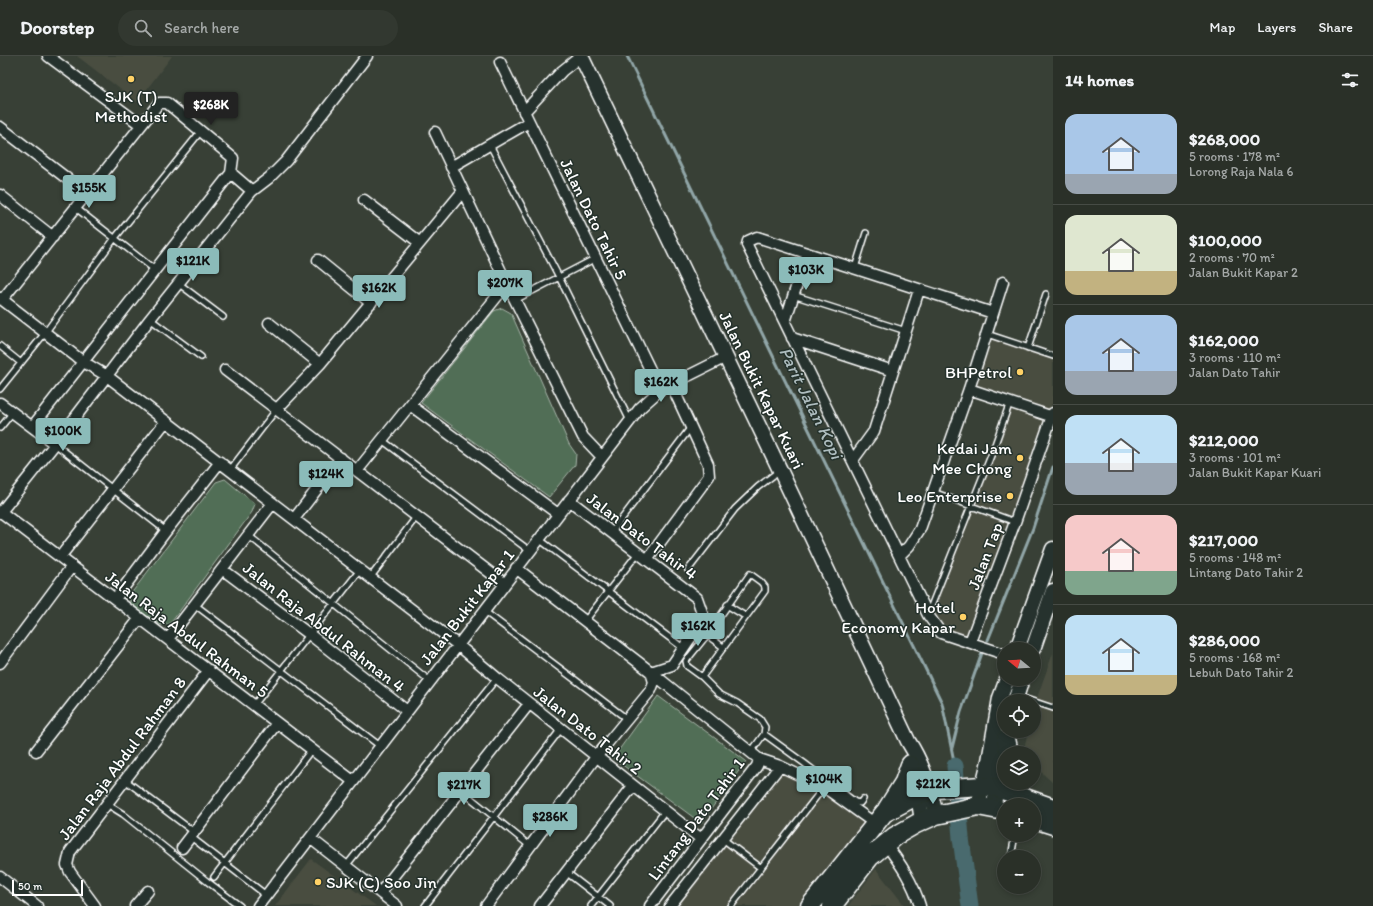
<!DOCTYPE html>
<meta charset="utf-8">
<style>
:root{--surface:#2a3028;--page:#323830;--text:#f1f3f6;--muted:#a5a9a8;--line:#464b45;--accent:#8bbbb9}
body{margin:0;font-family:Itim,sans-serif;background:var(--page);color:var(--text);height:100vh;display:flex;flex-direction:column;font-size:15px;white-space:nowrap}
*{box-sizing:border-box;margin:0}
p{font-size:13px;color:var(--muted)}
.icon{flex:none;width:22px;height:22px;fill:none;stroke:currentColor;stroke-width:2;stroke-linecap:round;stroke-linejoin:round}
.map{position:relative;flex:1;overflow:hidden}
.details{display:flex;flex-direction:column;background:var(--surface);width:320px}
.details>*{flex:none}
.needle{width:26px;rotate:288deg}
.fabs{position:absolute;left:997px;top:586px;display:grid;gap:8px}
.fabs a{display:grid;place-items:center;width:44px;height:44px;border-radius:50%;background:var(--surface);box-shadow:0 2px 6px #0003,0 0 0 1px var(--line);font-size:20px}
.scale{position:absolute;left:12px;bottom:10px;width:71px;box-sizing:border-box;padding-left:4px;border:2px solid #fff;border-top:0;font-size:11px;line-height:14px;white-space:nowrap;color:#fff;-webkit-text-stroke:3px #26332d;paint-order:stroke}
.price{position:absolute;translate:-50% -34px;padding:0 9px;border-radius:4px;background:var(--accent);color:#111;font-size:13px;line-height:26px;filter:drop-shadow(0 1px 2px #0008)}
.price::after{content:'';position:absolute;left:50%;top:24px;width:12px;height:9px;margin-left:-6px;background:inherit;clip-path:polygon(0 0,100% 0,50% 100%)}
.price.current{background:#222;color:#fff}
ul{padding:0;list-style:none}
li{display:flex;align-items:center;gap:12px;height:100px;padding:0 12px}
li+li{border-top:1px solid var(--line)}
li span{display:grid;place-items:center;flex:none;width:112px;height:80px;border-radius:12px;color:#555}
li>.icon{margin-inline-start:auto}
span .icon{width:48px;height:48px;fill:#fffc;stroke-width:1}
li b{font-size:17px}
h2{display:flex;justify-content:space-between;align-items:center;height:48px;padding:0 12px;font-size:17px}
header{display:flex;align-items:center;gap:24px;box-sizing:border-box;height:56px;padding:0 20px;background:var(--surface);border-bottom:1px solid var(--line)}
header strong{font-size:19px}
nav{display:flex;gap:22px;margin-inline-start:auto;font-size:14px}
.search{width:280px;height:36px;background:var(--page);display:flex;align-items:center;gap:10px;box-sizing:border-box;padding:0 14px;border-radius:22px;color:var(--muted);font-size:15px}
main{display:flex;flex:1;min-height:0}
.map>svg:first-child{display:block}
.built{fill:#494d41}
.green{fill:#516e56;stroke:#a8b6aa}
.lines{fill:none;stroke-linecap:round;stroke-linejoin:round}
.stream{stroke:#91a6a8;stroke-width:3}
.river{stroke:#486a6e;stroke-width:17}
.lane-casing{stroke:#fff;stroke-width:8}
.street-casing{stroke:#fff;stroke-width:13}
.secondary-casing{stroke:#fff;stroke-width:17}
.highway-casing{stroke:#fff;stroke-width:21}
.lane{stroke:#26332d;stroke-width:5}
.street{stroke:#26332d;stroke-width:10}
.secondary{stroke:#26332d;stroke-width:14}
.highway{stroke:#26332d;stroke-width:18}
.poi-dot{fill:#ffd166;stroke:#26332d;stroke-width:1.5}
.labels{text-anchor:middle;stroke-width:3;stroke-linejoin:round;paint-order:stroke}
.poi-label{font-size:17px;fill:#fff;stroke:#26332d;text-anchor:end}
.street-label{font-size:17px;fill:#fff;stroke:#26332d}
.water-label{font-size:18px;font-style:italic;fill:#adbcbe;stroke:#26332d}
</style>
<header>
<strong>Doorstep</strong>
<div class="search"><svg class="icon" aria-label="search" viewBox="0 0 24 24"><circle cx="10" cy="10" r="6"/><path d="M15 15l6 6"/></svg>Search here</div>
<nav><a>Map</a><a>Layers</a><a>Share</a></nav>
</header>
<main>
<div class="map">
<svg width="1053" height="850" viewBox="0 0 1053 850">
<rect width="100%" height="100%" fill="#384036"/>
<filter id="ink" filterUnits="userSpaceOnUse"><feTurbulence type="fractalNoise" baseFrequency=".025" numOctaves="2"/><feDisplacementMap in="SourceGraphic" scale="8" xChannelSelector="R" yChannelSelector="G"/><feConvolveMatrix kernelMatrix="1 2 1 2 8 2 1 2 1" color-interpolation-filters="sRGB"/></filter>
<g filter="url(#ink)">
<path class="built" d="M77,0H172L137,46Z
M989,282L1053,302V345L968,582L942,574L931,557L993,401L1013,344L974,331Z
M1053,597V727L1039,714L1034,707V697H1027L1024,693L1028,675H1034V650Z
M781,714L825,735L865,765L799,850H675Z
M311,803L376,850H275Z
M876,813L905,850H848Z"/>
<path class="green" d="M502,252L511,257L569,388L576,398L575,409L549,441L421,347L494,255Z
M225,423L255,448L252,456L170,568L161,569L130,549V539L216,426Z
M658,640L746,705L701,767L613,702Z"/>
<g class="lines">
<path class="stream" d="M627,0L942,647L955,710
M988,584L1033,472L1053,411
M952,692L961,656L982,597"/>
<path class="river" d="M955,710L961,782L970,850"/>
<defs>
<path id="lane" d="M490,89L559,221L630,365
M76,152L155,214
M855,212L866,177
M178,227L223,261
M793,239L906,275
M515,244L596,202
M150,263L201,301
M987,278L1053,300
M0,290L21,307
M1028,292L1046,238
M0,333L45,277L115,182L201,75
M0,372L13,356
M382,384L530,495
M55,388L166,475
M230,414L276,354
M933,436L1015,466
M611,477L691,371
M248,479L430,625
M539,483L683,592
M688,514L735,453L758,431L779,415
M370,522L417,460
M194,548L380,690
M727,549L745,560
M484,555L627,663
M928,558L992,397L1010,346
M585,565L638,497
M707,579L723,591
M702,621L765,535V531L761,526L750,518L707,579L686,605L687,610L702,621L719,638L737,647L760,663L765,671L764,678L751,696
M1017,640L1053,652
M254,649L360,514
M764,678L804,707L855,746L860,747L863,743
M125,724L194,776
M462,735L530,790
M107,748L123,758L208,826L240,850
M191,781L266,839
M723,783L761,812
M1011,801L1015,779
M346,810L497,622
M566,816L610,850
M214,821L312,693
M425,850L561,673
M591,850L665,755
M731,850L824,731"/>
<path id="street" d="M48,0L141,69
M500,6L660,334
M524,56L562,15L581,0
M0,71L87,138
M435,76L507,228L583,381L602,401
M451,111L529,66
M231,117L252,135
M0,139L53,181
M364,144L420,187
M318,204L371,247
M0,242L82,305L107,320L458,589L497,622L701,783
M2,244L159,47H167L233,102L231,117L32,371
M993,257L757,181L748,185L747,189L928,559L941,577L1004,598
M785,266L807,197
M269,267L320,308
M792,282L893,315
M225,314L505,528
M969,333L1053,361
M0,347L55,388
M410,349L558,458
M276,354L320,308L463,135
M853,404L874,375L919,234
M357,415L507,228
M569,444L697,542L704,562L672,609L651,616
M1,456L353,725
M0,457L55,388L150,263L252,135L269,122L286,105L367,0
M294,463L341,402
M899,500L909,490L920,473L969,333L1003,226
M60,501L166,365
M647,504L709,420L708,408L671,328
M222,513L309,578L407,655
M115,543L166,475L220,406
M168,583L273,447
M970,586L1015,466L1053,357
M0,607L72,510
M36,695L140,562
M759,703L780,710L824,731L874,767
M310,782L397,850
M885,787C900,807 913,826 920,850
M182,792L277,667
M0,821L37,850
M380,837L529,648
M95,850L70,816L67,809L70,796L209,614
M135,850L148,835
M258,850L640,352L660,334L726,301
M486,850L596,701L651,634L654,626L651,616L516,512
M540,850L633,730
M650,850L757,710L759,703L651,616
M670,850L780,710"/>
<path id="secondary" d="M581,0L780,414L908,685C923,708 930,732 936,759
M1017,593L1053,493
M1033,593L1053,535
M1015,645L1022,623
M910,706L918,739L922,765
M978,750L989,705L1000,642L1007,623
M993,753L1006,685"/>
<path id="highway" d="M1006,683L1009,697
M887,753L904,726L910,709
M1034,763L1053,769
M810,850L884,757L918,739L936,733L982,730L997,732L1053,752
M832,850L870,801L895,780L916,768L936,759L978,750L1004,755"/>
</defs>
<use href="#lane" class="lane-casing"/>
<use href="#street" class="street-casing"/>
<use href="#secondary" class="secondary-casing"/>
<use href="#highway" class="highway-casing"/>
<use href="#lane" class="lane"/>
<use href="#street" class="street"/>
<use href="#secondary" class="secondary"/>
<use href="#highway" class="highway"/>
</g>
</g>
<g class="poi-dot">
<circle cx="131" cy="23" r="4"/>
<circle cx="1020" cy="316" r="4"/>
<circle cx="1020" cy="402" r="4"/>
<circle cx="1010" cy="440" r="4"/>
<circle cx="963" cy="561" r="4"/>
<circle cx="318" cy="826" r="4"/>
</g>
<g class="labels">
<g class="poi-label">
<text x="131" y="46" text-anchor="middle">SJK (T)<tspan x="131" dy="20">Methodist</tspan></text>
<text x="1012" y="322">BHPetrol</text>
<text x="1012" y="398">Kedai Jam<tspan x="1012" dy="20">Mee Chong</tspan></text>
<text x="1002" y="446">Leo Enterprise</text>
<text x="955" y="557">Hotel<tspan x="955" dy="20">Economy Kapar</tspan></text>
<text x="326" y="832" text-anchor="start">SJK (C) Soo Jin</text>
</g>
<g class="street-label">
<text transform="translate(594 163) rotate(64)" y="6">Jalan Dato Tahir 5</text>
<text transform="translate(762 334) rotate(64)" y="6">Jalan Bukit Kapar Kuari</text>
<text transform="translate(642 480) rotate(37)" y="6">Jalan Dato Tahir 4</text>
<text transform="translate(985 500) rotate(-69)" y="6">Jalan Tap</text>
<text transform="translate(467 551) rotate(-52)" y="6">Jalan Bukit Kapar 1</text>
<text transform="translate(324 571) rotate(38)" y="6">Jalan Raja Abdul Rahman 4</text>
<text transform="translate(187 578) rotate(37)" y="6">Jalan Raja Abdul Rahman 5</text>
<text transform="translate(588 674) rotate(38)" y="6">Jalan Dato Tahir 2</text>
<text transform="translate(122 702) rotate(-53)" y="6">Jalan Raja Abdul Rahman 8</text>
<text transform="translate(696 763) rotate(-53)" y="6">Lintang Dato Tahir 1</text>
</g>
<g class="water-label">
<text transform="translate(811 347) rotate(64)" y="6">Parit Jalan Kopi</text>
</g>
</g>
</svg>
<div class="fabs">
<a><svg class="needle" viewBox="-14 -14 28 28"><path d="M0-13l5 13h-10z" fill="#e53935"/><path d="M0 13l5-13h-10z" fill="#a5a9a8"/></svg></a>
<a><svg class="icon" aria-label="locate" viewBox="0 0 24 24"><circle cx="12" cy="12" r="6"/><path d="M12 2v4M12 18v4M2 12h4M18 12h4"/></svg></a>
<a><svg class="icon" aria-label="layers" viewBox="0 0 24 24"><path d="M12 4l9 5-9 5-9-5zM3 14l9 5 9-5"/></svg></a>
<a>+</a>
<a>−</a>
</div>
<div class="scale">50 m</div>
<b class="price current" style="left:211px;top:70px">$268K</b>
<b class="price" style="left:89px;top:153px">$155K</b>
<b class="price" style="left:193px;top:226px">$121K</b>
<b class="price" style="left:806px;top:235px">$103K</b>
<b class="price" style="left:505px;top:248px">$207K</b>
<b class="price" style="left:379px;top:253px">$162K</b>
<b class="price" style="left:661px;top:347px">$162K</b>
<b class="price" style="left:63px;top:396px">$100K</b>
<b class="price" style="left:326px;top:439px">$124K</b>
<b class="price" style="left:698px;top:591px">$162K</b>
<b class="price" style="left:824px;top:744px">$104K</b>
<b class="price" style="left:933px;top:749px">$212K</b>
<b class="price" style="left:464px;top:750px">$217K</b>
<b class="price" style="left:550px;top:782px">$286K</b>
</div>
<section class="details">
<h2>14 homes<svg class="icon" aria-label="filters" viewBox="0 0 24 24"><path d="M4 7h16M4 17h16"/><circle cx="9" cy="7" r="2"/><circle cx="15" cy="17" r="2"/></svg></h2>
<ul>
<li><span style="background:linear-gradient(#a9c7e8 75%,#9aa5b1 0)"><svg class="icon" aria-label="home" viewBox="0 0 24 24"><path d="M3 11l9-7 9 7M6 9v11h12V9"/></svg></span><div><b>$268,000</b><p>5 rooms · 178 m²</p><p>Lorong Raja Nala 6</p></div></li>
<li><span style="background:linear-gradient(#dfe7d0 70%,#c2b280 0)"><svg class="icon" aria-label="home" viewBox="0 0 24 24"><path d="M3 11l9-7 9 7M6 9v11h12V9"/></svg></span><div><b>$100,000</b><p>2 rooms · 70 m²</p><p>Jalan Bukit Kapar 2</p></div></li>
<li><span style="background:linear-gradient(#a9c7e8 70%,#9aa5b1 0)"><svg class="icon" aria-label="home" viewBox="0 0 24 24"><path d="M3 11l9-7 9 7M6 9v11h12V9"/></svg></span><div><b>$162,000</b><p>3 rooms · 110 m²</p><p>Jalan Dato Tahir</p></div></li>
<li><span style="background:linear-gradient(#bfe0f5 60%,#9aa5b1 0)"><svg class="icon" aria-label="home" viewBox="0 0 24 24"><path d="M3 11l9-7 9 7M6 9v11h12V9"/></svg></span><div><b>$212,000</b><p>3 rooms · 101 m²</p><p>Jalan Bukit Kapar Kuari</p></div></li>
<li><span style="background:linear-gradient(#f6c9c9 70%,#7fa58c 0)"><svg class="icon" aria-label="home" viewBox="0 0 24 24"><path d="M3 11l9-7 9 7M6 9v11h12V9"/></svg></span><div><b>$217,000</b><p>5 rooms · 148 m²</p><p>Lintang Dato Tahir 2</p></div></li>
<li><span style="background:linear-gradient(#bfe0f5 75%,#c2b280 0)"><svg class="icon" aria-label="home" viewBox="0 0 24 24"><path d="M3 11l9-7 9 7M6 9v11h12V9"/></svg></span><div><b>$286,000</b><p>5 rooms · 168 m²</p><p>Lebuh Dato Tahir 2</p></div></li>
</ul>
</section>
</main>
